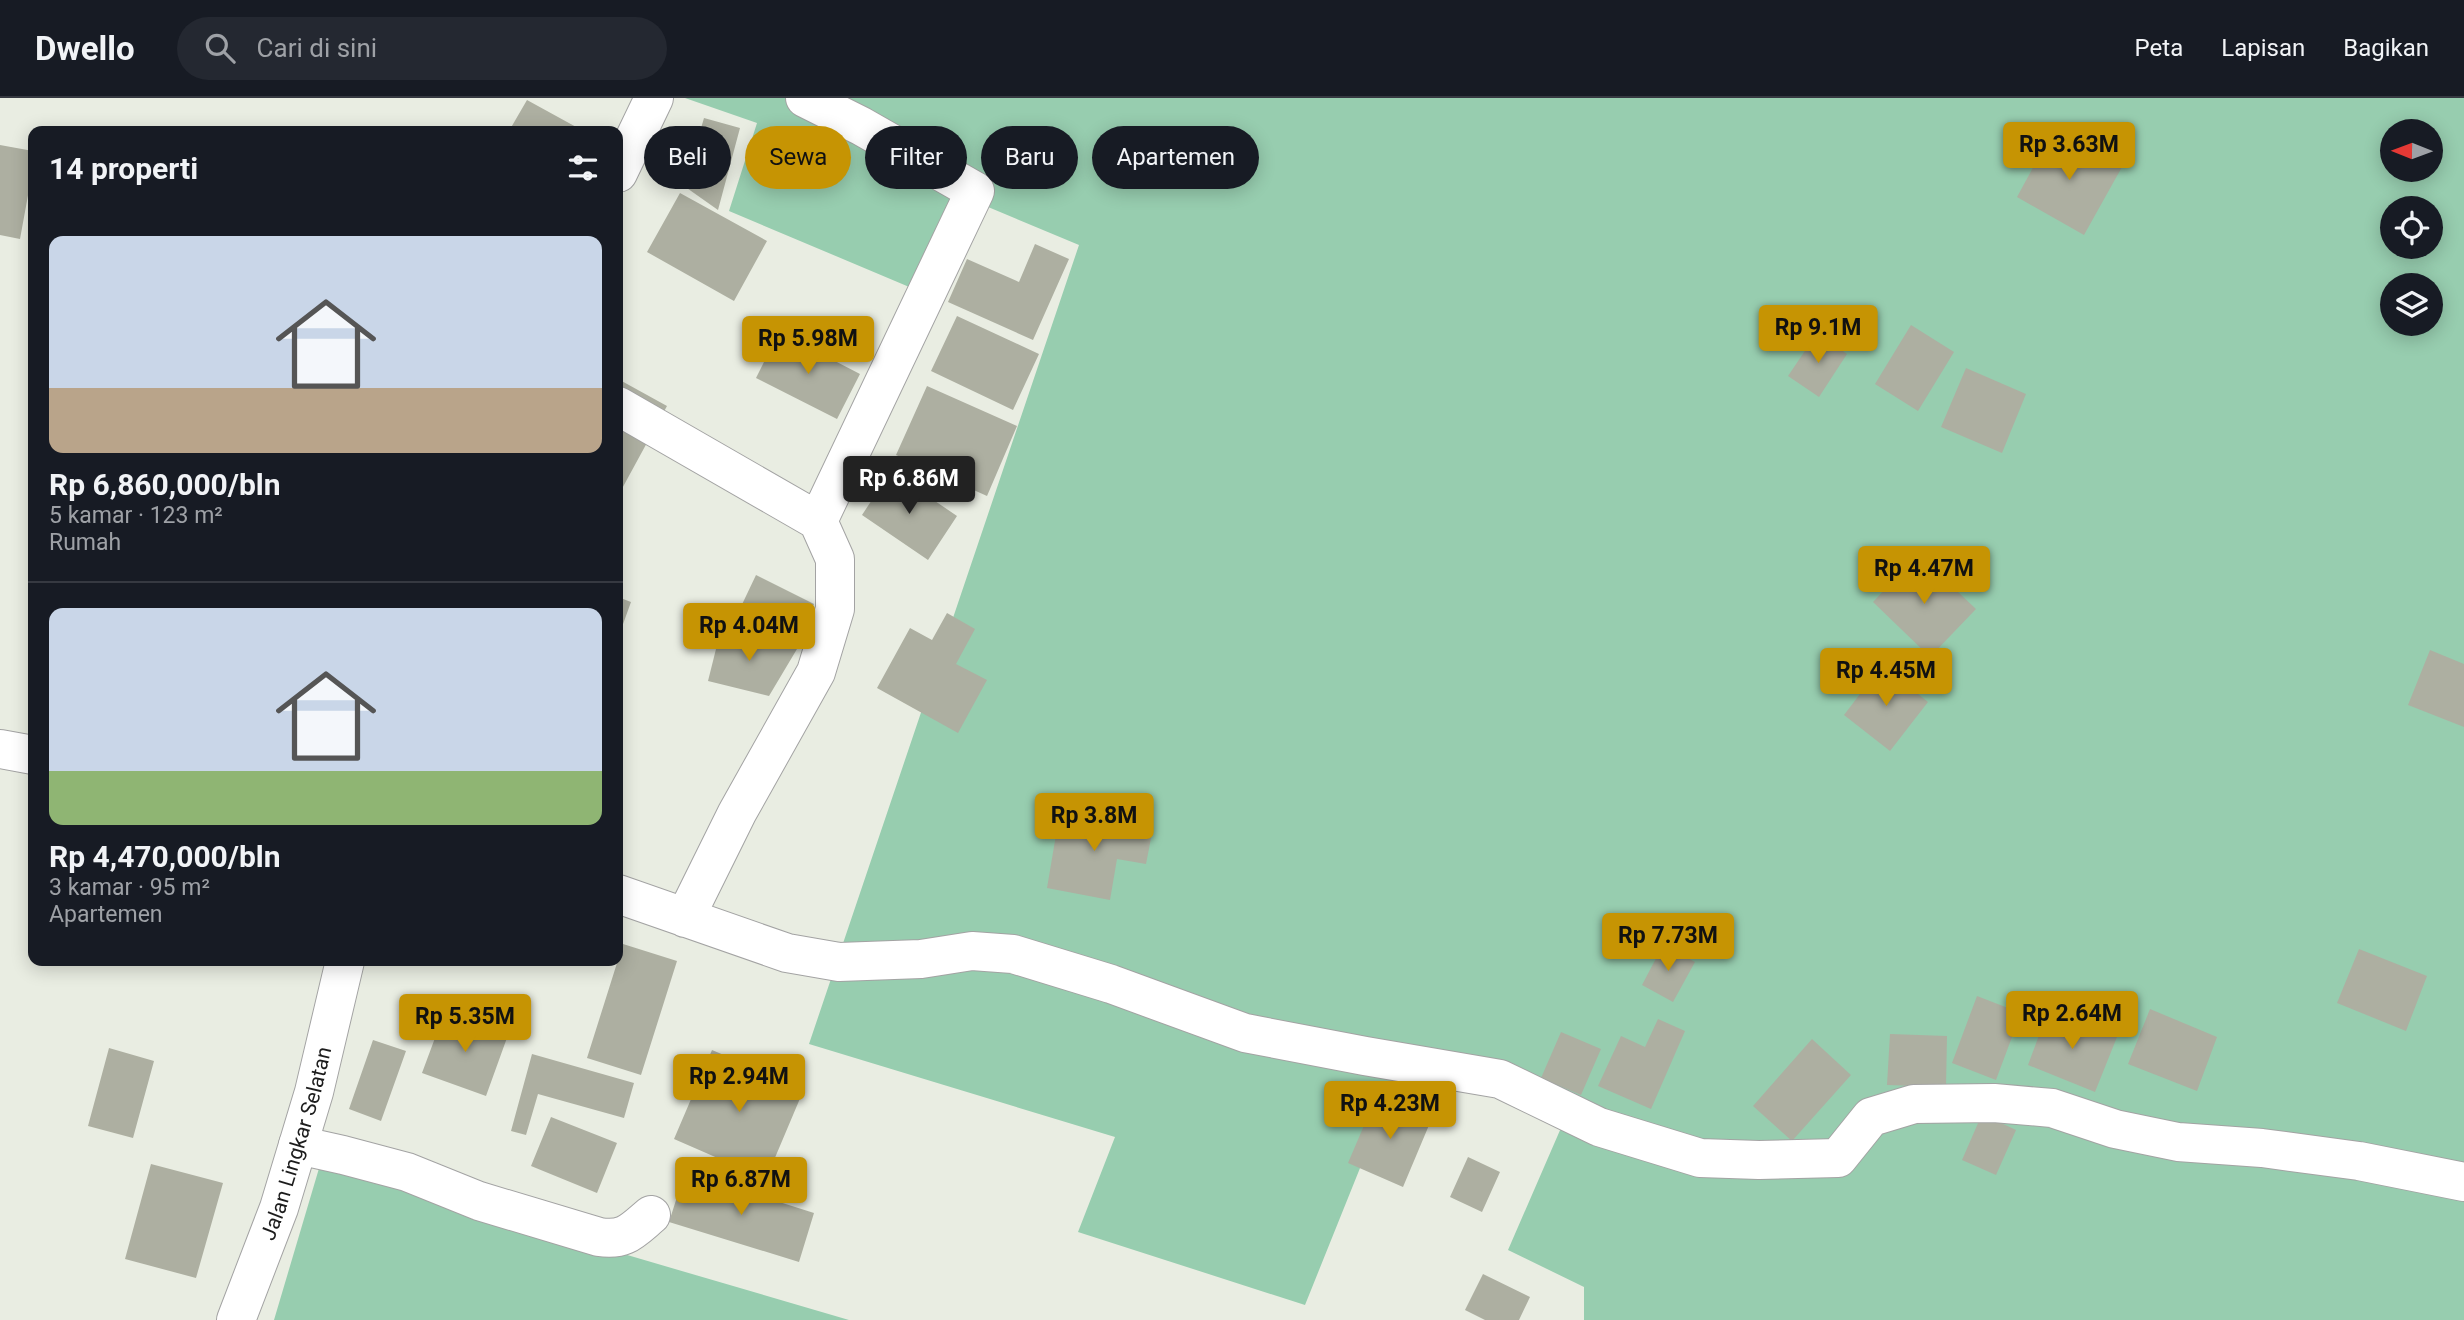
<!DOCTYPE html>
<html lang="id">
<meta charset="utf-8">
<style>
:root{--surface:#171b24;--page:#242831;--text:#f1f3f6;--muted:#9ea1a6;--line:#363941;--accent:#c69403}
body{margin:0;font-family:Roboto,sans-serif;background:var(--page);color:var(--text);height:100vh;display:flex;flex-direction:column;font-size:26px;white-space:nowrap}
*{box-sizing:border-box;margin:0}
p{font-size:23px;color:var(--muted)}
.icon{flex:none;width:38px;height:38px;fill:none;stroke:currentColor;stroke-width:2;stroke-linecap:round;stroke-linejoin:round}
.map{position:relative;flex:1;overflow:hidden}
.details{position:absolute;left:28px;top:28px;width:595px;height:840px;display:flex;flex-direction:column;background:var(--surface);border-radius:14px;box-shadow:0 4px 18px #0003}
.details>*{flex:none}
.guide{position:absolute;left:644px;top:28px;width:665px;height:63px;display:flex;gap:14px}
.needle{width:46px;rotate:271deg}
.tools{position:absolute;left:2380px;top:21px;display:grid;gap:14px}
.tools a{display:grid;place-items:center;width:63px;height:63px;border-radius:50%;background:var(--surface);box-shadow:0 4px 18px #0003;font-size:35px}
.price{position:absolute;translate:-50% -60px;padding:0 16px;border-radius:7px;background:var(--accent);color:#111;font-size:23px;line-height:46px;filter:drop-shadow(0 2px 4px #0008)}
.price::after{content:'';position:absolute;left:50%;top:42px;width:21px;height:16px;margin-left:-10px;background:inherit;clip-path:polygon(0 0,100% 0,50% 100%)}
.price.active{background:#222;color:#fff}
ul{padding:0;list-style:none}
li{display:grid;align-content:center;gap:14px;height:371px;padding:0 21px}
li+li{border-top:2px solid var(--line)}
li span{display:grid;place-items:center;height:217px;border-radius:14px;color:#555}
li>.icon{margin-inline-start:auto}
span .icon{width:126px;height:126px;fill:#fffc;stroke-width:1}
li b{font-size:30px}
h2{display:flex;justify-content:space-between;align-items:center;height:84px;padding:0 21px;font-size:30px}
.chip{padding:0 24px;border-radius:32px;background:var(--surface);box-shadow:0 4px 18px #0003;font-size:24px;line-height:63px}
.chip.active{background:var(--accent);color:#111}
header{display:flex;align-items:center;gap:42px;box-sizing:border-box;height:98px;padding:0 35px;background:var(--surface);border-bottom:2px solid var(--line)}
header strong{font-size:33px}
nav{display:flex;gap:38px;margin-inline-start:auto;font-size:24px}
.search{width:490px;height:63px;background:var(--page);display:flex;align-items:center;gap:18px;box-sizing:border-box;padding:0 24px;border-radius:38px;color:var(--muted);font-size:26px}
.map>svg:first-child{display:block}
.forest{fill:#97cdaf;fill-rule:evenodd}
.building{fill:#adafa1}
.lines{fill:none;stroke-linecap:round;stroke-linejoin:round}
.minor-casing{stroke:#a3a3a3;stroke-width:40}
.tertiary-casing{stroke:#a3a3a3;stroke-width:40}
.minor{stroke:#fff;stroke-width:38}
.tertiary{stroke:#fff;stroke-width:38}
.labels{text-anchor:middle;stroke-width:5;stroke-linejoin:round;paint-order:stroke}
.street-label{font-size:21px;fill:#1c1c1c;stroke:#fff}
</style>
<header>
<strong>Dwello</strong>
<div class="search"><svg class="icon" aria-label="search" viewBox="0 0 24 24"><circle cx="10" cy="10" r="6"/><path d="M15 15l6 6"/></svg>Cari di sini</div>
<nav><a>Peta</a><a>Lapisan</a><a>Bagikan</a></nav>
</header>
<div class="map">
<svg width="2464" height="1222" viewBox="0 0 2464 1222">
<rect width="100%" height="100%" fill="#e9ede2"/>
<path class="forest" d="M685,0H2464V1222H1584V1189L1508,1152L1564,1023L1497,991L1397,978L1305,1207L1078,1134L1115,1039L809,946L1079,147L969,101L933,199L729,113L757,25ZM2392,33H2431V72H2392ZM2392,110H2431V149H2392ZM2392,187H2431V226H2392Z
M320,1067L849,1222H274Z"/>
<path class="building" d="M527,2L578,30L577,33H509Z
M704,20L740,30L718,112L684,88Z
M2054,31L2122,69L2084,137L2017,99Z
M0,47L33,53V70L20,141L0,137Z
M680,95L767,143L734,203L647,154Z
M1035,146L1069,161L1033,242L948,204L967,161L1019,184Z
M957,218L1039,256L1013,312L931,273Z
M1911,227L1954,254L1918,313L1875,286Z
M779,234L860,276L837,321L756,280Z
M1817,235L1847,256L1819,299L1788,278Z
M1966,270L2026,296L2002,355L1941,329Z
M618,281L667,308L618,398Z
M927,288L1017,328L987,398L896,357Z
M891,373L957,418L928,462L862,417Z
M1918,456L1976,511L1930,559L1873,504Z
M756,477L814,506L796,546L737,517Z
M618,499L631,504L618,540Z
M947,515L975,531L956,566L987,582L958,635L877,590L910,530L932,542Z
M721,531L797,551L769,598L708,583Z
M2430,552L2464,566V629L2408,607Z
M1882,567L1928,604L1890,653L1844,617Z
M1060,713L1153,730L1146,766L1117,761L1110,802L1047,790Z
M623,846L677,863L641,977L587,960Z
M1663,847L1695,864L1673,904L1642,887Z
M2359,851L2427,878L2406,933L2337,905Z
M1977,898L2021,915L1996,982L1952,965Z
M2150,911L2217,939L2197,993L2128,966Z
M445,913L508,937L486,998L422,975Z
M2048,913L2117,939L2095,994L2028,967Z
M1658,921L1685,933L1651,1011L1598,988L1621,938L1645,949Z
M1561,934L1601,951L1581,997L1541,980Z
M1890,936L1947,938L1946,989L1887,987Z
M1812,941L1851,977L1792,1043L1753,1008Z
M373,942L406,953L381,1023L349,1011Z
M109,950L154,963L133,1040L88,1028Z
M712,952L804,991L766,1081L674,1041Z
M532,956L634,985L624,1020L538,996L526,1037L511,1033Z
M1377,997L1432,1020L1403,1089L1348,1065Z
M1982,1016L2016,1032L1996,1077L1962,1062Z
M551,1019L617,1045L597,1095L531,1068Z
M1468,1059L1500,1074L1482,1114L1450,1099Z
M151,1066L223,1085L196,1180L125,1161Z
M685,1074L814,1115L799,1164L669,1124Z
M1483,1176L1530,1199L1519,1222H1485L1465,1212Z"/>
<g class="lines">
<defs>
<path id="minor" d="M618,308L818,423L975,93L861,28L805,0
M0,651L33,657
M618,796L787,855L839,864L921,861L972,853L1013,856L1111,886L1245,935L1365,958L1500,981L1599,1029L1700,1060L1759,1062L1838,1060L1871,1019L1914,1006L1994,1005L2052,1010L2115,1031L2178,1044L2262,1050L2359,1063L2464,1084
M685,820L737,715L816,574L835,511V461L818,423
M298,1047L343,1057L407,1074L479,1103L599,1139C625,1143 632,1133 651,1117"/>
<g id="tertiary">
<path d="M618,75L654,0"/>
<path id="s1" d="M236,1222L279,1110L314,994L345,863"/>
</g>
</defs>
<use href="#minor" class="minor-casing"/>
<use href="#tertiary" class="tertiary-casing"/>
<use href="#minor" class="minor"/>
<use href="#tertiary" class="tertiary"/>
</g>
<g class="labels">
<g class="street-label">
<text dy="7" stroke="none"><textPath href="#s1" startOffset="187">Jalan Lingkar Selatan</textPath></text>
</g>
</g>
</svg>
<div class="tools">
<a><svg class="needle" viewBox="-14 -14 28 28"><path d="M0-13l5 13h-10z" fill="#e53935"/><path d="M0 13l5-13h-10z" fill="#9ea1a6"/></svg></a>
<a><svg class="icon" aria-label="locate" viewBox="0 0 24 24"><circle cx="12" cy="12" r="6"/><path d="M12 2v4M12 18v4M2 12h4M18 12h4"/></svg></a>
<a><svg class="icon" aria-label="layers" viewBox="0 0 24 24"><path d="M12 4l9 5-9 5-9-5zM3 14l9 5 9-5"/></svg></a>
</div>
<b class="price" style="left:2069px;top:84px">Rp 3.63M</b>
<b class="price" style="left:1818px;top:267px">Rp 9.1M</b>
<b class="price" style="left:808px;top:278px">Rp 5.98M</b>
<b class="price active" style="left:909px;top:418px">Rp 6.86M</b>
<b class="price" style="left:1924px;top:508px">Rp 4.47M</b>
<b class="price" style="left:749px;top:565px">Rp 4.04M</b>
<b class="price" style="left:1886px;top:610px">Rp 4.45M</b>
<b class="price" style="left:1094px;top:755px">Rp 3.8M</b>
<b class="price" style="left:1668px;top:875px">Rp 7.73M</b>
<b class="price" style="left:2072px;top:953px">Rp 2.64M</b>
<b class="price" style="left:465px;top:956px">Rp 5.35M</b>
<b class="price" style="left:739px;top:1016px">Rp 2.94M</b>
<b class="price" style="left:1390px;top:1043px">Rp 4.23M</b>
<b class="price" style="left:741px;top:1119px">Rp 6.87M</b>
<div class="guide">
<a class="chip">Beli</a>
<a class="chip active">Sewa</a>
<a class="chip">Filter</a>
<a class="chip">Baru</a>
<a class="chip">Apartemen</a>
</div>
<section class="details">
<h2>14 properti<svg class="icon" aria-label="filters" viewBox="0 0 24 24"><path d="M4 7h16M4 17h16"/><circle cx="9" cy="7" r="2"/><circle cx="15" cy="17" r="2"/></svg></h2>
<ul>
<li><span style="background:linear-gradient(#c9d6e8 70%,#b9a48a 0)"><svg class="icon" aria-label="home" viewBox="0 0 24 24"><path d="M3 11l9-7 9 7M6 9v11h12V9"/></svg></span><div><b>Rp 6,860,000/bln</b><p>5 kamar · 123 m²</p><p>Rumah</p></div></li>
<li><span style="background:linear-gradient(#c9d6e8 75%,#8fb573 0)"><svg class="icon" aria-label="home" viewBox="0 0 24 24"><path d="M3 11l9-7 9 7M6 9v11h12V9"/></svg></span><div><b>Rp 4,470,000/bln</b><p>3 kamar · 95 m²</p><p>Apartemen</p></div></li>
</ul>
</section>
</div>
